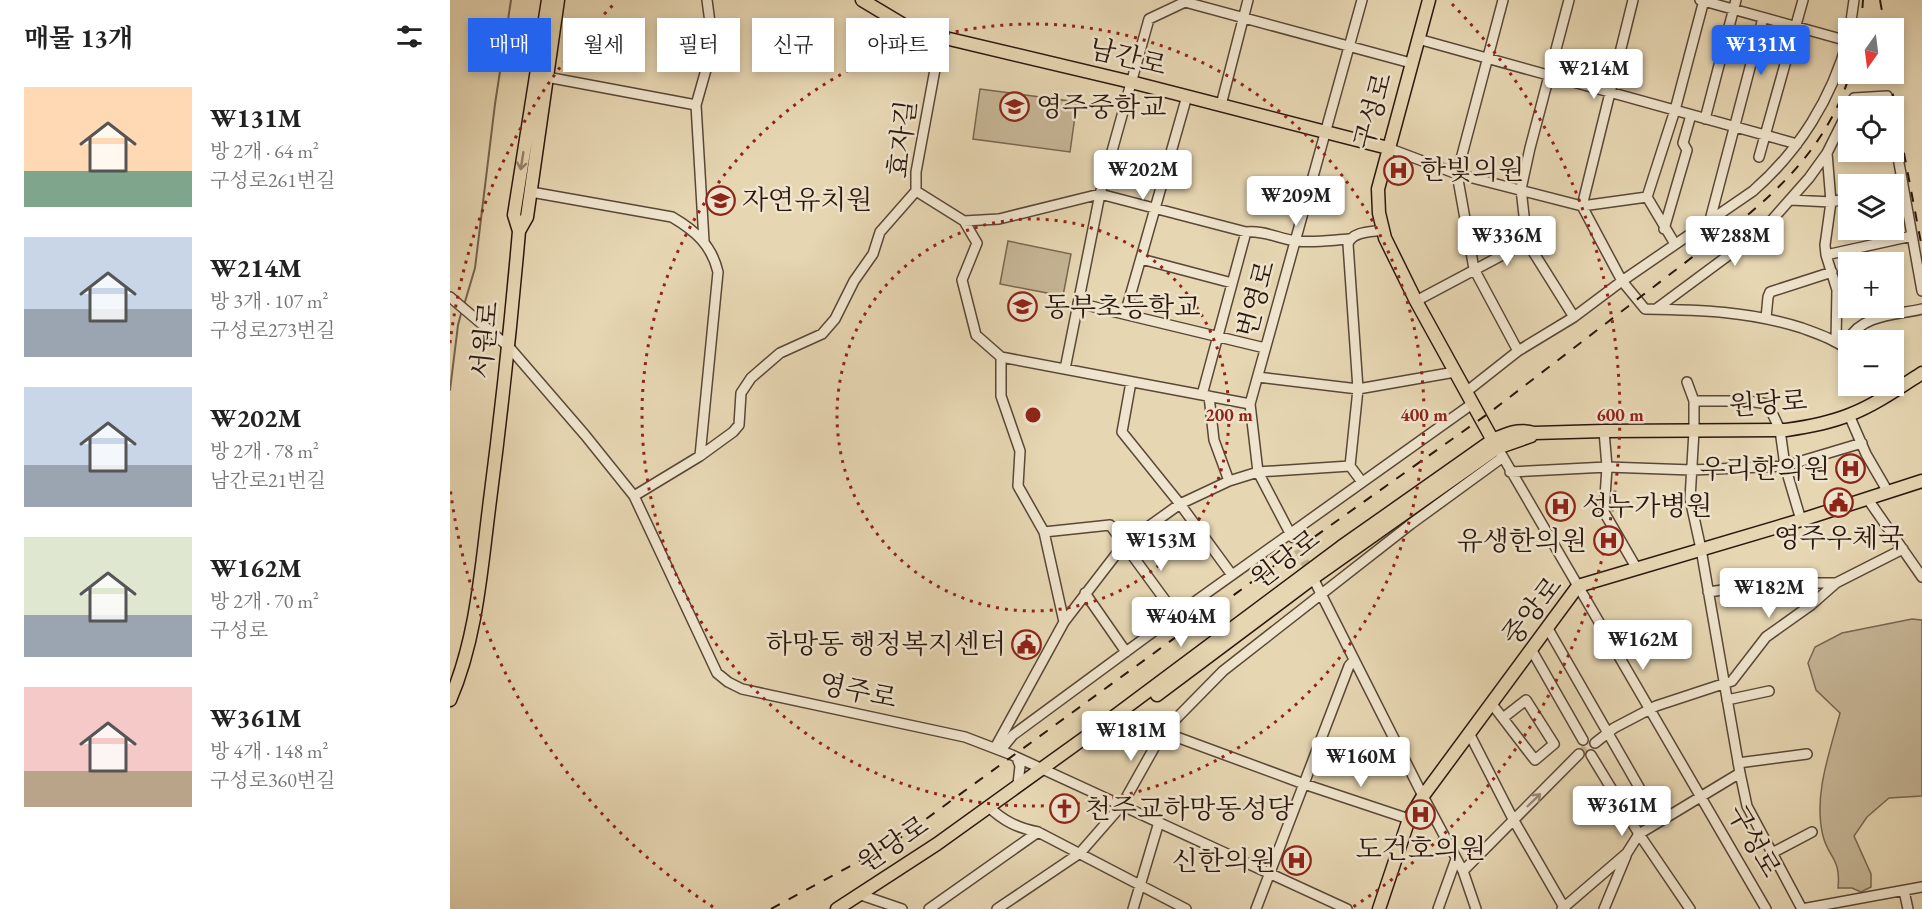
<!DOCTYPE html>
<html lang="ko">
<meta charset="utf-8">
<style>
:root{--surface:#fff;--page:#f2f2f2;--text:#222;--muted:#767676;--accent:#2563eb}
body{margin:0;font-family:"EB Garamond","Noto Serif KR",serif;background:var(--page);color:var(--text);height:100vh;display:flex;flex-direction:column;font-size:22px;white-space:nowrap}
*{box-sizing:border-box;margin:0}
p{font-size:20px;color:var(--muted)}
.icon{flex:none;width:33px;height:33px;fill:none;stroke:currentColor;stroke-width:2;stroke-linecap:round;stroke-linejoin:round}
.map{position:relative;flex:1;overflow:hidden}
.panel{display:flex;flex-direction:column;background:var(--surface);width:450px}
.panel>*{flex:none}
.banner{position:absolute;left:18px;top:18px;width:570px;height:54px;display:flex;gap:12px}
.needle{width:39px;rotate:194deg}
.tools{position:absolute;left:1388px;top:18px;display:grid;gap:12px}
.tools a{display:grid;place-items:center;width:66px;height:66px;border-radius:0px;background:var(--surface);box-shadow:0 3px 9px #0003;font-size:30px}
.price{position:absolute;translate:-50% -51px;padding:0 14px;border-radius:6px;background:#fff;color:#222;font-size:20px;line-height:39px;filter:drop-shadow(0 2px 3px #0008)}
.price::after{content:'';position:absolute;left:50%;top:36px;width:18px;height:14px;margin-left:-9px;background:inherit;clip-path:polygon(0 0,100% 0,50% 100%)}
.price.current{background:var(--accent);color:#fff}
ul{padding:0;list-style:none}
li{display:flex;align-items:center;gap:18px;height:150px;padding:0 24px}
li span{display:grid;place-items:center;flex:none;width:168px;height:120px;border-radius:0px;color:#555}
li>.icon{margin-inline-start:auto}
span .icon{width:72px;height:72px;fill:#fffc;stroke-width:1}
li b{font-size:26px}
h2{display:flex;justify-content:space-between;align-items:center;height:72px;padding:0 24px;font-size:26px}
.pill{padding:0 21px;border-radius:0px;background:var(--surface);box-shadow:0 3px 9px #0003;font-size:21px;line-height:54px}
.pill.current{background:var(--accent);color:#fff}
main{display:flex;flex:1;min-height:0}
.map>svg:first-child{display:block}
.green{fill:#c6b696;stroke:#796652;stroke-width:1.5}
.lines{fill:none;stroke-linecap:round;stroke-linejoin:round}
.stream{stroke:#76634f;stroke-width:2}
.minor-tunnel{stroke:#c1b091;stroke-width:9;stroke-dasharray:9 4.5;stroke-linecap:butt}
.minor-casing{stroke:#5a4737;stroke-width:12}
.major-casing{stroke:#2c170e;stroke-width:15}
.minor{stroke:#efe4cd;stroke-width:9}
.major{stroke:#e6d6b2;stroke-width:12}
.rail{stroke:#2c170e;stroke-width:2;stroke-dasharray:10 10;stroke-linecap:butt}
.oneway{stroke:#928068}
.oneway2{stroke:#978877}
.ring{fill:none;stroke:#8f2418;stroke-width:3;stroke-dasharray:3 6}
.labels{text-anchor:middle;stroke-width:5;stroke-linejoin:round;paint-order:stroke}
.street-label{font-size:27px;fill:#2c170e;stroke:#efe4cd}
.poi-label{font-size:27px;fill:#2c170e;stroke:#efe4cd;text-anchor:start}
.centre{fill:#8f2418;stroke:#efe4cd;stroke-width:3}
.ring-label{font-size:18px;text-anchor:middle;font-weight:bold;fill:#8f2418;stroke:#efe4cd;stroke-width:5;stroke-linejoin:round;paint-order:stroke}
</style>
<main>
<section class="panel">
<h2>매물 13개<svg class="icon" aria-label="filters" viewBox="0 0 24 24"><path d="M4 7h16M4 17h16"/><circle cx="9" cy="7" r="2"/><circle cx="15" cy="17" r="2"/></svg></h2>
<ul>
<li><span style="background:linear-gradient(#ffd9b3 70%,#7fa58c 0)"><svg class="icon" aria-label="home" viewBox="0 0 24 24"><path d="M3 11l9-7 9 7M6 9v11h12V9"/></svg></span><div><b>₩131M</b><p>방 2개 · 64 m²</p><p>구성로261번길</p></div></li>
<li><span style="background:linear-gradient(#c9d6e8 60%,#9aa5b1 0)"><svg class="icon" aria-label="home" viewBox="0 0 24 24"><path d="M3 11l9-7 9 7M6 9v11h12V9"/></svg></span><div><b>₩214M</b><p>방 3개 · 107 m²</p><p>구성로273번길</p></div></li>
<li><span style="background:linear-gradient(#c9d6e8 65%,#9aa5b1 0)"><svg class="icon" aria-label="home" viewBox="0 0 24 24"><path d="M3 11l9-7 9 7M6 9v11h12V9"/></svg></span><div><b>₩202M</b><p>방 2개 · 78 m²</p><p>남간로21번길</p></div></li>
<li><span style="background:linear-gradient(#dfe7d0 65%,#9aa5b1 0)"><svg class="icon" aria-label="home" viewBox="0 0 24 24"><path d="M3 11l9-7 9 7M6 9v11h12V9"/></svg></span><div><b>₩162M</b><p>방 2개 · 70 m²</p><p>구성로</p></div></li>
<li><span style="background:linear-gradient(#f6c9c9 70%,#b9a48a 0)"><svg class="icon" aria-label="home" viewBox="0 0 24 24"><path d="M3 11l9-7 9 7M6 9v11h12V9"/></svg></span><div><b>₩361M</b><p>방 4개 · 148 m²</p><p>구성로360번길</p></div></li>
</ul>
</section>
<div class="map">
<svg width="1472" height="909" viewBox="0 0 1472 909">
<rect width="100%" height="100%" fill="#e6d6b2"/>
<filter id="stains"><feTurbulence type="fractalNoise" baseFrequency=".00333" numOctaves="4"/><feColorMatrix values="0 0 0 0 .2 0 0 0 0 .09 0 0 0 0 .02 0 0 0 .5 -.17"/></filter>
<radialGradient id="worn" r=".72"><stop offset=".6" stop-color="#630" stop-opacity="0"/><stop offset="1" stop-color="#630" stop-opacity=".3"/></radialGradient>
<path class="green" d="M530,89L627,102L620,152L523,139Z
M558,241L621,254L613,296L550,284Z
M1462,619L1472,620V796L1439,798L1417,817L1404,836L1421,874V887L1411,892L1402,888H1388C1391,858 1379,859 1373,836C1363,795 1380,752 1390,713L1366,690L1358,663L1365,647L1392,633Z"/>
<g class="lines">
<path class="stream" d="M14,305L25,268L45,104L61,0
M0,390L8,325L12,310"/>
<path class="minor-tunnel" d="M842,537L862,576
M1129,754L1145,743"/>
<defs>
<path id="minor" d="M1053,0L1007,174L1024,269L1068,351
M1119,0L1080,148L1071,189L1077,242L1124,317
M1183,0L1132,206L1172,281L1195,309C1251,310 1298,311 1352,328C1368,334 1384,339 1398,350
M1250,0L1398,41
M735,2L961,63
M1400,28L1404,0
M491,37L466,172V191L514,221L527,243L512,280L526,335L551,357V396L570,451L568,486L594,532L614,622
M968,39L1347,144
M102,78L246,105
M771,105L798,0
M1400,106L1404,98L1437,96L1439,106
M1255,119L1286,0
M1443,130L1453,185L1443,188
M938,148L1007,174L1132,206L1197,197
M1377,153L1381,202L1375,245L1376,255L1462,236
M1309,157L1353,0
M1453,185L1472,291
M81,192L222,217C246,231 262,246 268,272L250,456L184,496
M1197,197L1225,110L1254,0
M1197,197L1225,244
M1341,200L1381,202L1398,198
M1260,220L1313,18
M514,221L549,219L650,194L796,232C814,230 829,239 847,241C864,243 882,240 899,239
M1214,229L1237,150L1233,143L1241,115
M254,241L246,105L263,45L257,0
M1376,255L1387,290L1386,341
M691,259L782,283
M0,297L59,347L135,435L184,496L267,673L278,682L292,689L515,737L562,755L897,909
M966,301L1077,242
M628,303L815,348
M1206,309L1314,229L1359,178L1377,153L1398,111
M675,314L737,96
M1316,318L1318,297L1320,292L1382,272
M1398,340C1412,314 1446,315 1472,309
M551,357L800,404
M615,369L650,194L699,19L735,2L736,0
M808,377L908,389L1005,372
M681,382L672,432L730,504L782,575
M1237,382L1244,401V431L1240,499L1251,549L1290,773L1297,806L1352,909
M1016,392L1068,351L1124,317L1172,281L1303,191C1349,151 1382,98 1398,39
M752,395L796,232
M759,396L764,440L779,481
M1244,401H1298L1318,404L1330,430L1335,466L1351,520
M1399,415L1416,454L1438,492
M1154,431L1157,467L1154,512L1187,569
M1050,452L1316,909
M250,456L283,432L289,425L291,393L301,378L330,353L372,334L385,319L404,281L423,254L430,232L466,191
M1060,472L1157,467L1242,470L1335,466L1412,443
M912,482L900,466L908,389L898,244C902,231 922,232 933,230
M1417,498L1472,577
M594,532L660,525L726,615
M842,537L808,472L800,404L912,0
M863,578L973,796L1013,871L1026,909
M1258,592L1324,583H1386
M635,593L676,652
M1097,627L1209,822
M1081,649L1133,740
M1277,700L1319,691
M1041,703C1056,722 1070,741 1085,760L1104,744L1076,700L1053,718
M670,721L713,732L854,784L959,819
M1019,733L1063,819L1115,909
M1145,743L1164,728L1206,706L1282,681L1316,637L1361,605L1386,583L1453,549
M545,748L554,746L563,735L726,615L1022,404
M545,748L614,622L674,544L730,504L779,481L808,472L900,466
M1141,755L1189,834L1240,909
M567,758L570,766L568,784
M1288,763L1357,754
M538,806C553,821 568,828 588,832L736,909
M1322,853L1362,832
M1013,871L1129,754
M1454,891L1458,909
M411,895L452,909
M479,909L588,832
M547,909L630,853L672,805L713,732L773,671L961,524L1053,457
M683,909L709,822
M806,909L899,666L904,660
M988,909L1006,859
M1112,909L1177,853L1189,834L1290,773
M1154,909L1176,856
M1352,909L1472,887"/>
<path id="major" d="M412,0L457,27L491,37L681,82L938,148
M979,0L928,189L929,213L935,238L966,301L1046,446
M69,231L77,217L108,0
M707,695L863,578L1047,448L1081,436
M0,700C26,640 31,572 39,508C51,416 61,324 69,231L64,215L98,0
M387,909L487,844L658,721L891,547L1043,440C1056,434 1069,428 1084,433L1154,431L1336,430C1357,427 1379,423 1399,415C1425,405 1449,388 1472,373
M929,909L959,819L973,796L1128,586L1351,520L1472,481"/>
</defs>
<use href="#minor" class="minor-casing"/>
<use href="#major" class="major-casing"/>
<use href="#minor" class="minor"/>
<use href="#major" class="major"/>
<path class="rail" d="M1430,0L1435,28
M1411,28L1413,0
M1439,74L1472,248
M321,909L443,843L836,557L1039,413L1300,213C1346,174 1382,132 1400,74"/>
</g>
<defs><path id="oneway-shaft" d="M-6 0H5M1.5-3L5.5 0L1.5 3" fill="none" stroke-width="1.6" stroke-linecap="round" stroke-linejoin="round" transform="scale(1.5)"/></defs>
<use class="oneway" href="#oneway-shaft" transform="translate(72 161) rotate(99)"/>
<use class="oneway2" href="#oneway-shaft" transform="translate(1084 800) rotate(-44)"/>
<g class="ring">
<circle cx="583" cy="415" r="196"/>
<circle cx="583" cy="415" r="391"/>
<path d="M263 907A587 587 0 0 1 0 487M0 343A587 587 0 0 1 164 4M1002 4A587 587 0 0 1 903 907"/>
</g>
<defs>
<symbol id="school-ring" viewBox="-11 -11 22 22"><circle r="9.5" fill="#efe4cd" stroke="#8f2418" stroke-width="1.5"/><path d="M0-5L7-2L0 1L-7-2ZM-4 1L0 2.5L4 1V4Q0 6-4 4Z" fill="#8f2418"/></symbol>
<symbol id="hospital-ring" viewBox="-11 -11 22 22"><circle r="9.5" fill="#efe4cd" stroke="#8f2418" stroke-width="1.5"/><path d="M-5-5h3v3.5h4V-5h3V5h-3V1.5h-4V5h-3Z" fill="#8f2418"/></symbol>
<symbol id="civic-ring" viewBox="-11 -11 22 22"><circle r="9.5" fill="#efe4cd" stroke="#8f2418" stroke-width="1.5"/><path d="M-.6-6.5H3V-4.5H.6V-3L4-1V1h2V6H-6V1h2V-1L-.6-3ZM-1.2 2.5V6h2.4V2.5Z" fill="#8f2418"/></symbol>
<symbol id="church-ring" viewBox="-11 -11 22 22"><circle r="9.5" fill="#efe4cd" stroke="#8f2418" stroke-width="1.5"/><path d="M-1.2-6h2.4v3.5h3.3v2.4h-3.3V6h-2.4V-.1h-3.3v-2.4h3.3Z" fill="#8f2418"/></symbol>
</defs>
<g fill-rule="evenodd">
<use href="#school-ring" x="548" y="90" width="33" height="33"/>
<use href="#hospital-ring" x="932" y="154" width="33" height="33"/>
<use href="#school-ring" x="254" y="184" width="33" height="33"/>
<use href="#school-ring" x="556" y="290" width="33" height="33"/>
<use href="#hospital-ring" x="1384" y="452" width="33" height="33"/>
<use href="#civic-ring" x="1372" y="486" width="33" height="33"/>
<use href="#hospital-ring" x="1094" y="490" width="33" height="33"/>
<use href="#hospital-ring" x="1142" y="524" width="33" height="33"/>
<use href="#civic-ring" x="560" y="628" width="33" height="33"/>
<use href="#church-ring" x="598" y="792" width="33" height="33"/>
<use href="#hospital-ring" x="954" y="798" width="33" height="33"/>
<use href="#hospital-ring" x="830" y="844" width="33" height="33"/>
</g>
<g class="labels">
<g class="street-label">
<text transform="translate(678 57) rotate(14)" y="9">남간로</text>
<text transform="translate(923 111) rotate(-75)" y="9">구성로</text>
<text transform="translate(452 139) rotate(-83)" y="9">효자길</text>
<text transform="translate(806 299) rotate(-75)" y="9">번영로</text>
<text transform="translate(35 340) rotate(-84)" y="9">서원로</text>
<text transform="translate(1318 403) rotate(-4)" y="9">원당로</text>
<text transform="translate(835 559) rotate(-37)" y="9">원당로</text>
<text transform="translate(1082 611) rotate(-52)" y="9">중앙로</text>
<text transform="translate(408 691) rotate(12)" y="9">영주로</text>
<text transform="translate(1304 841) rotate(60)" y="9">구성로</text>
<text transform="translate(443 844) rotate(-34)" y="9">원당로</text>
</g>
<g class="poi-label">
<text x="586" y="116">영주중학교</text>
<text x="970" y="179">한빛의원</text>
<text x="292" y="209">자연유치원</text>
<text x="594" y="316">동부초등학교</text>
<text x="1380" y="478" text-anchor="end">우리한의원</text>
<text x="1132" y="515">성누가병원</text>
<text x="1389" y="547" text-anchor="middle">영주우체국</text>
<text x="1137" y="550" text-anchor="end">유생한의원</text>
<text x="556" y="653" text-anchor="end">하망동 행정복지센터</text>
<text x="635" y="818">천주교하망동성당</text>
<text x="971" y="858" text-anchor="middle">도건호의원</text>
<text x="826" y="870" text-anchor="end">신한의원</text>
</g>
</g>
<circle cx="583" cy="415" r="9" class="centre"/>
<g class="ring-label">
<text x="779" y="421">200 m</text>
<text x="974" y="421">400 m</text>
<text x="1170" y="421">600 m</text>
</g>
<rect width="100%" height="100%" filter="url(#stains)"/>
<rect width="100%" height="100%" fill="url(#worn)"/>
</svg>
<div class="tools">
<a><svg class="needle" viewBox="-14 -14 28 28"><path d="M0-13l5 13h-10z" fill="#e53935"/><path d="M0 13l5-13h-10z" fill="#767676"/></svg></a>
<a><svg class="icon" aria-label="locate" viewBox="0 0 24 24"><circle cx="12" cy="12" r="6"/><path d="M12 2v4M12 18v4M2 12h4M18 12h4"/></svg></a>
<a><svg class="icon" aria-label="layers" viewBox="0 0 24 24"><path d="M12 4l9 5-9 5-9-5zM3 14l9 5 9-5"/></svg></a>
<a>+</a>
<a>−</a>
</div>
<b class="price current" style="left:1311px;top:76px">₩131M</b>
<b class="price" style="left:1144px;top:100px">₩214M</b>
<b class="price" style="left:693px;top:201px">₩202M</b>
<b class="price" style="left:846px;top:227px">₩209M</b>
<b class="price" style="left:1057px;top:267px">₩336M</b>
<b class="price" style="left:1285px;top:267px">₩288M</b>
<b class="price" style="left:711px;top:572px">₩153M</b>
<b class="price" style="left:1319px;top:619px">₩182M</b>
<b class="price" style="left:731px;top:648px">₩404M</b>
<b class="price" style="left:1193px;top:671px">₩162M</b>
<b class="price" style="left:681px;top:762px">₩181M</b>
<b class="price" style="left:911px;top:788px">₩160M</b>
<b class="price" style="left:1172px;top:837px">₩361M</b>
<div class="banner">
<a class="pill current">매매</a>
<a class="pill">월세</a>
<a class="pill">필터</a>
<a class="pill">신규</a>
<a class="pill">아파트</a>
</div>
</div>
</main>
